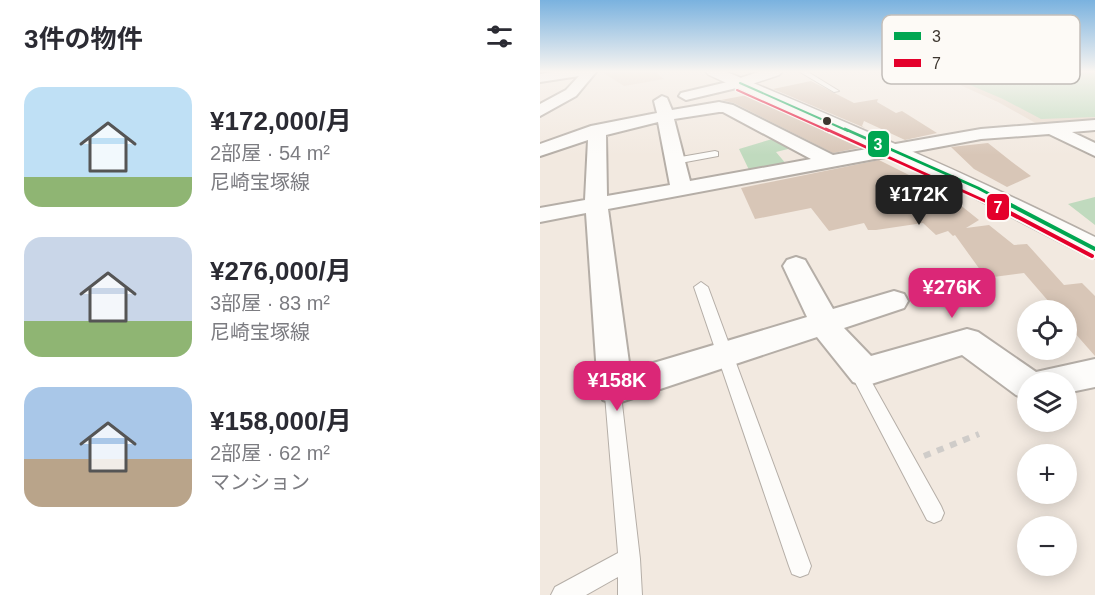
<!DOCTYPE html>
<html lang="ja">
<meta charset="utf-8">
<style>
:root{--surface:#fff;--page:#f7f7f7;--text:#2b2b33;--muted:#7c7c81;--accent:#db2777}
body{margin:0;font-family:Helvetica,"Noto Sans JP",sans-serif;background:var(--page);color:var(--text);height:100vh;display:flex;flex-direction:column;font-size:22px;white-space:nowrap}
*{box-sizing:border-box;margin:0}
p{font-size:20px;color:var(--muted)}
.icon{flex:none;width:33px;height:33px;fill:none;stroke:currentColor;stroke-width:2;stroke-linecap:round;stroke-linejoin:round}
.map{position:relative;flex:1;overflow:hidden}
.sheet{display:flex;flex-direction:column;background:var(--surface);width:540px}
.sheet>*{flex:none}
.tools{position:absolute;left:477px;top:300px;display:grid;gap:12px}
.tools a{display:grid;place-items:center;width:60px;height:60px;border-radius:50%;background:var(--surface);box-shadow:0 3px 15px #0003;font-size:30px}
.price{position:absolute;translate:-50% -51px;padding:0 14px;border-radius:12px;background:var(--accent);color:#fff;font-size:20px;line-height:39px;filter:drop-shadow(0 2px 3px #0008)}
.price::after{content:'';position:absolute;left:50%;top:36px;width:18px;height:14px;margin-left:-9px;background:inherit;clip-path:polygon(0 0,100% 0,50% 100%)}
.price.on{background:#222;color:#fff}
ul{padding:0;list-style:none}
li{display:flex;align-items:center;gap:18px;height:150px;padding:0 24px}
li span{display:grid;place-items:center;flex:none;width:168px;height:120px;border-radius:18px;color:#555}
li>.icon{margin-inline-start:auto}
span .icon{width:72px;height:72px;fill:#fffc;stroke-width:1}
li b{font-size:26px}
h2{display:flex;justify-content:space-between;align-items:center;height:72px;padding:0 24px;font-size:26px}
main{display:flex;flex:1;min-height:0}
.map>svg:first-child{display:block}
.education{fill:#e8dacd}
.green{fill:#c0dabe}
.building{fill:#d8c6b7}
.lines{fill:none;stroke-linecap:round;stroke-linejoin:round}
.service-casing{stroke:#b5aea7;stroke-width:2}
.minor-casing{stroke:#b5aea7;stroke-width:4}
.secondary-casing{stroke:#b5aea7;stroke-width:3}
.primary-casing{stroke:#b5aea7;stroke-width:3}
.path{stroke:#cfccc9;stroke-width:6;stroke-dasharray:7 7;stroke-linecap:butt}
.service{fill:#fdfcfa;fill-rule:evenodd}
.minor{fill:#fdfcfa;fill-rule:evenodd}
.secondary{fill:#fdfcfa;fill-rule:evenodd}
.primary{fill:#fdfcfa;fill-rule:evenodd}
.bus-1-far2-casing{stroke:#fdfaf6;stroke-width:4.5}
.bus-1-far1-casing{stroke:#fdfaf6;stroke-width:6}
.bus-1-casing{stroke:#fdfaf6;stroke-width:8}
.bus-2-far2-casing{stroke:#fdfaf6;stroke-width:4.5}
.bus-2-far1-casing{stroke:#fdfaf6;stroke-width:6}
.bus-2-casing{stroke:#fdfaf6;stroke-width:8}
.bus-1-far2{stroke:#00a651;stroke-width:2}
.bus-1-far1{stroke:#00a651;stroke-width:3}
.bus-1{stroke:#00a651;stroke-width:4}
.bus-2-far2{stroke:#e4002b;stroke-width:2}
.bus-2-far1{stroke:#e4002b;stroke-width:3}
.bus-2{stroke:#e4002b;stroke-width:4}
.bus-dot{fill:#3d362f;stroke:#fdfaf6;stroke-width:2}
.key{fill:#fdfaf6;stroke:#c3bfba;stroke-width:1.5}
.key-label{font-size:16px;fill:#3d362f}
.line-badge{stroke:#fdfaf6;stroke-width:2}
.badge-label{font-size:16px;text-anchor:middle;font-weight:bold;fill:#fff}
</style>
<main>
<section class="sheet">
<h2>3件の物件<svg class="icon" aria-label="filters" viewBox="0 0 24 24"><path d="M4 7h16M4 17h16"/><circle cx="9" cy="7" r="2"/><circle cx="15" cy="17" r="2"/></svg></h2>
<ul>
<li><span style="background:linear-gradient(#bfe0f5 75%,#8fb573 0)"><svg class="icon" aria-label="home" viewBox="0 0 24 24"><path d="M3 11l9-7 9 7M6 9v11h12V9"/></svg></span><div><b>¥172,000/月</b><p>2部屋 · 54 m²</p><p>尼崎宝塚線</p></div></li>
<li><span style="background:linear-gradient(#c9d6e8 70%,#8fb573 0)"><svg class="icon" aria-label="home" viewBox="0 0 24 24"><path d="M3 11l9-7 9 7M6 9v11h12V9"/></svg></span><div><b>¥276,000/月</b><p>3部屋 · 83 m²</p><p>尼崎宝塚線</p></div></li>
<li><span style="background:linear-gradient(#a9c7e8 60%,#b9a48a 0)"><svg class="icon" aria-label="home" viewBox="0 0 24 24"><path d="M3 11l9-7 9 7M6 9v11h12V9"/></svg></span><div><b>¥158,000/月</b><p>2部屋 · 62 m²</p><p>マンション</p></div></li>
</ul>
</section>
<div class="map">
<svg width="555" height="595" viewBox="0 0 555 595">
<rect width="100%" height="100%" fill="#f2e9e0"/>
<path class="education" d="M62,72H115L124,79L84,86Z
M391,72H555V122L499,125L458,102Z"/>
<path class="green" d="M462,72H555V117L501,119L463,99L423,82Z
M239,137L256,147L236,152L247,165L210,172L199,149Z
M555,197V225L528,204Z"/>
<path class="building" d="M271,81L314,103L338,99L337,102L356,113L362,111L397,133L365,140L324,121L322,126L325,128L233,89Z
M207,95L323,147L293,153L194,103L181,100Z
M448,143L472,162L491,176L467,187L434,169L411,147Z
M339,160L369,175L405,202L414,200L439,220L426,228L449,225L474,245L487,244L524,285L542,283L555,296V356L526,323V310H516L484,273L446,278L415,235L413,236L408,231L396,235L383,223L336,230H328L324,223L289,231L271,208L215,219L201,188Z"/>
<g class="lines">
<defs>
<path id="service" d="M260,72H268L299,91L294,92Z
M175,151L178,152V156L135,164L130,161L135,158Z
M161,282L168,287L271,566L268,574L260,577L252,574L249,566L154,287Z
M325,365L331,367L333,372L330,379L401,506L404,513L401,520L394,523L387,520L316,384L314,379L319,367Z
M75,382L81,384L83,389L81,395L100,559L102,595H78V577L46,595H11L15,587L78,553L65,395L69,384Z"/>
<path id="minor" d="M12,72H56L36,96L0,116V104L26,90L39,76L0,82V74Z
M200,79L207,83L205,86L146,100L139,96L141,93Z
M122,96L127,98L132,110L179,102L193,105L293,155L441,129L555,120V130L532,132L555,143V156L509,134L441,139L68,209L90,370L267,317L243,266L247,260L256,257L265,260L293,309L354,291L364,294L368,301L364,308L304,328L331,356L427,329L438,332L496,372L555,359V387L526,393V382H488V400L476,395L422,355L325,386L313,382L277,337L75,404L63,400L58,389L46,213L0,222V208L45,200L48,140L0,156V144L51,126L117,113L114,101ZM179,112H183L271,159L150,181L134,119ZM118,122L130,185L67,196L66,135Z"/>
<path id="secondary" d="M218,72H242L239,75L200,88L192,83L194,80Z"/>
<path id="primary" d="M166,72H187C311,124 435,177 555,237V258L545,255L406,183L169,75Z"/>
</defs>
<use href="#service" class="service-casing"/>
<use href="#minor" class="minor-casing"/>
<use href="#secondary" class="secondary-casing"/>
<use href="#primary" class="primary-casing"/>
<path class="path" d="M384,456L439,434"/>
<use href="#service" class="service"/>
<use href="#minor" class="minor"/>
<use href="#secondary" class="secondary"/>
<use href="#primary" class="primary"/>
<defs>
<path id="bus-1-far2" d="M200,83L308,131"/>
<path id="bus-1-far1" d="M305,129L438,188L472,206"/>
<path id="bus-1" d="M469,204L555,249"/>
<path id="bus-2-far2" d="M197,90L289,131"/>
<path id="bus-2-far1" d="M286,129L456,206"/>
<path id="bus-2" d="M453,204L552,256"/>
</defs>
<use href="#bus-1-far2" class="bus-1-far2-casing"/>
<use href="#bus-1-far1" class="bus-1-far1-casing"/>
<use href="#bus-1" class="bus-1-casing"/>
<use href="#bus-2-far2" class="bus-2-far2-casing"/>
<use href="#bus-2-far1" class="bus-2-far1-casing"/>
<use href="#bus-2" class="bus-2-casing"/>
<use href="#bus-1-far2" class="bus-1-far2"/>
<use href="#bus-1-far1" class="bus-1-far1"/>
<use href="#bus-1" class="bus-1"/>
<use href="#bus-2-far2" class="bus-2-far2"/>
<use href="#bus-2-far1" class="bus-2-far1"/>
<use href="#bus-2" class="bus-2"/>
</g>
<linearGradient id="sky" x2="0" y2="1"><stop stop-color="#7ab2df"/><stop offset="0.46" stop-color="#f9f5f1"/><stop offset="1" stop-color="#f9f5f1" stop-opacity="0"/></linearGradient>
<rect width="555" height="155" fill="url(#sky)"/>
<circle class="bus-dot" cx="287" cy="121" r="5"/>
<rect x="342" y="15" width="198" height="69" rx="9" class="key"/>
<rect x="354" y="32" width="27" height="8" fill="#00a651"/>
<rect x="354" y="59" width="27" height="8" fill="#e4002b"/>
<g class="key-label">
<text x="392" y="42">3</text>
<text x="392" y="69">7</text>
</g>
<g class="line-badge">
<rect x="327" y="130" width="23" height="28" rx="6" fill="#00a651"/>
<rect x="446" y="193" width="24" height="28" rx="6" fill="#e4002b"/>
</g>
<g class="badge-label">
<text x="338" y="150">3</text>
<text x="458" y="213">7</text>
</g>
</svg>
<div class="tools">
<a><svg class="icon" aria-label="locate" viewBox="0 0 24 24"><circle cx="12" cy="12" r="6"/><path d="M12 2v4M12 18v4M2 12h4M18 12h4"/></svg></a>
<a><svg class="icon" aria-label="layers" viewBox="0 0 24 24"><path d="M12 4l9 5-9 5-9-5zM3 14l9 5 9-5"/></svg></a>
<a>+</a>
<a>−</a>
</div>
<b class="price on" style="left:379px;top:226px">¥172K</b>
<b class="price" style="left:412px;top:319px">¥276K</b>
<b class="price" style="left:77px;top:412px">¥158K</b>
</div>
</main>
